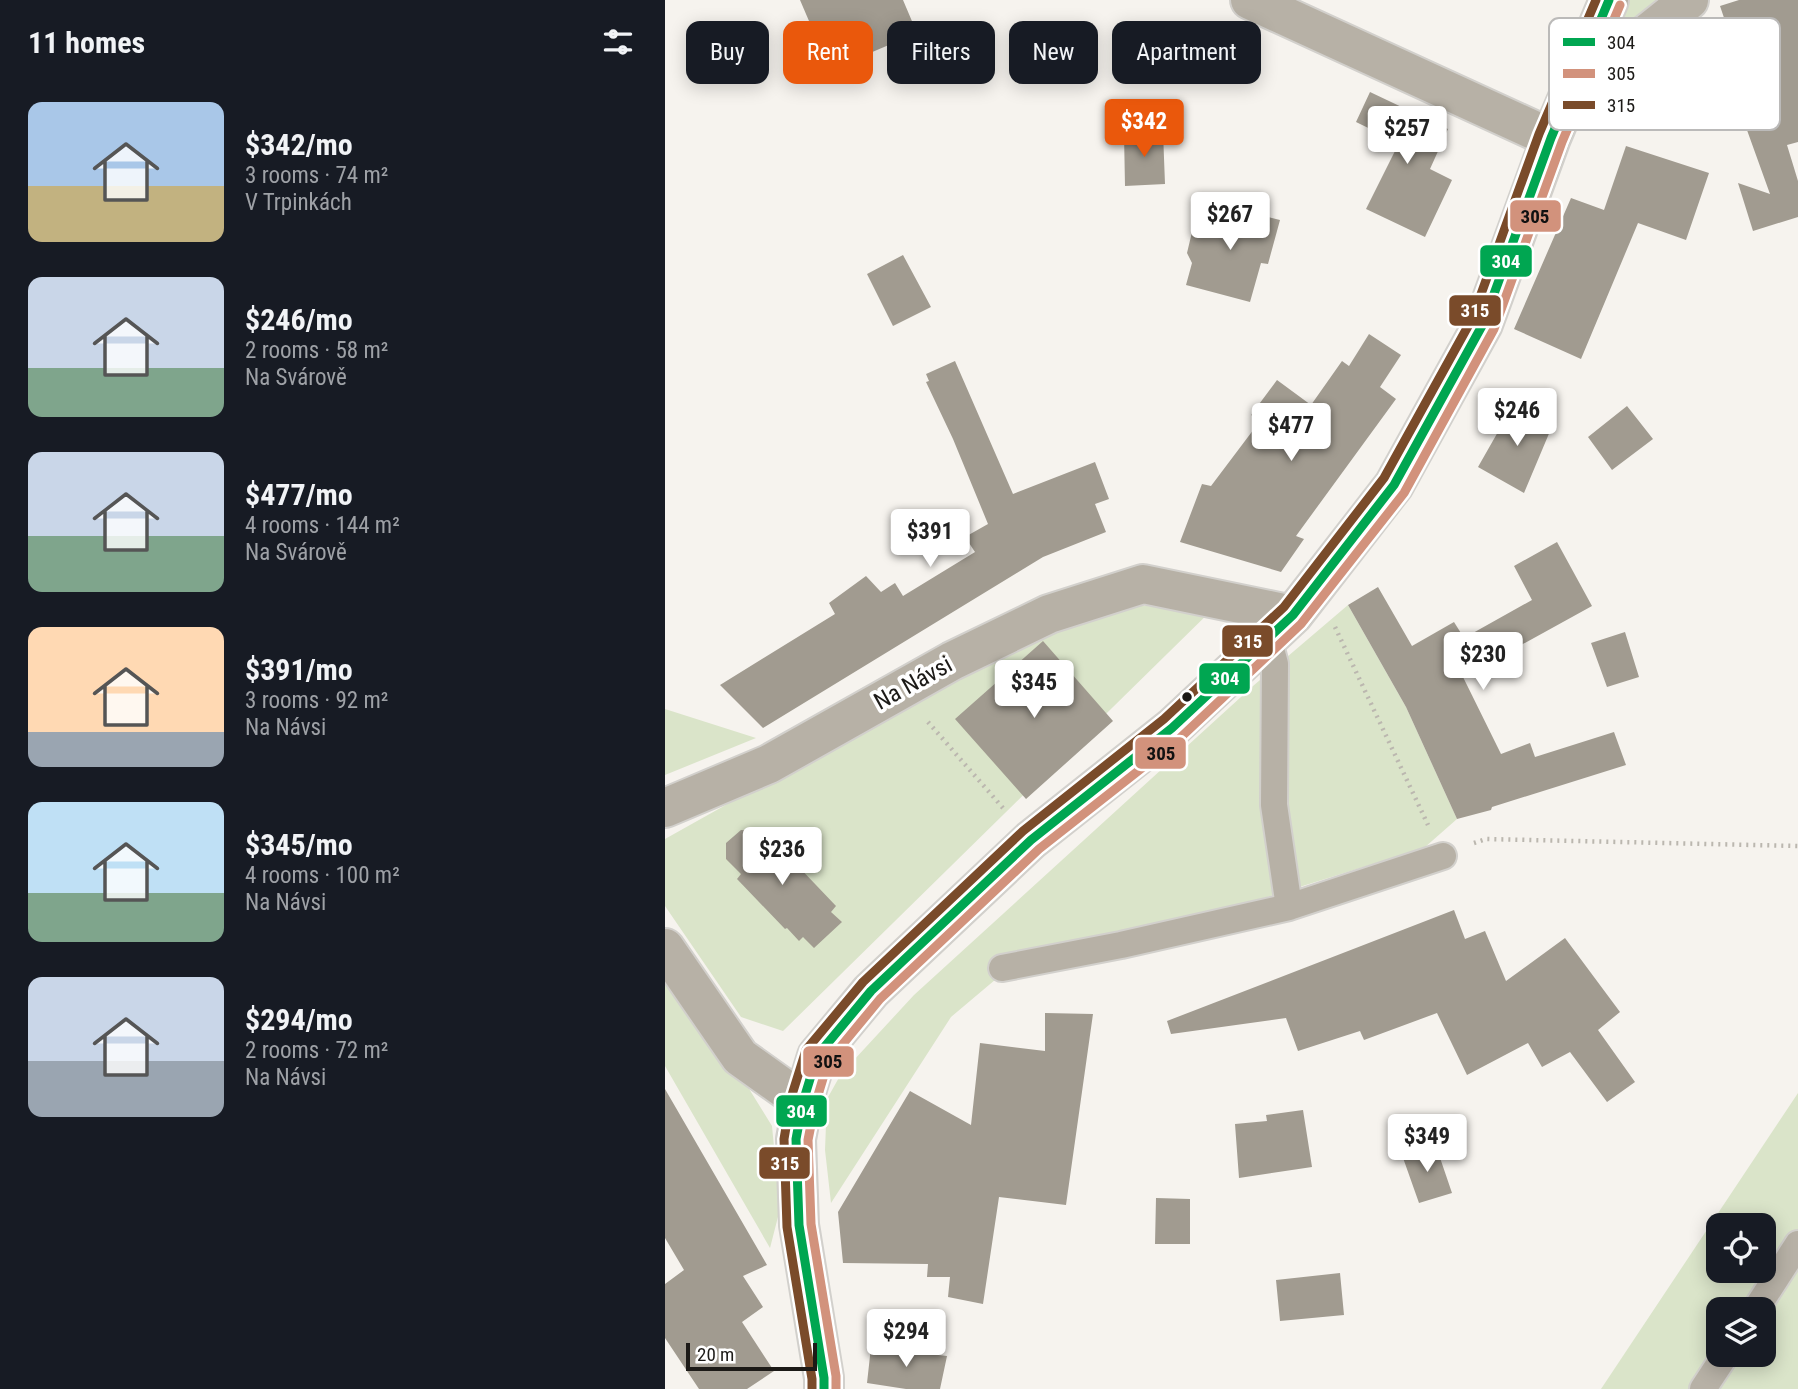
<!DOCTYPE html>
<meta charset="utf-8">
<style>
:root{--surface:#171b24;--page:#242831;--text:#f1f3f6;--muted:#9ea1a6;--accent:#ea580c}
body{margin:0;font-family:"Roboto Condensed",sans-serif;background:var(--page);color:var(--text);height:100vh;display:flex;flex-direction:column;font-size:26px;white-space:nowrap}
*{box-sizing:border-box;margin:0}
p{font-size:23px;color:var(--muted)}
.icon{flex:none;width:38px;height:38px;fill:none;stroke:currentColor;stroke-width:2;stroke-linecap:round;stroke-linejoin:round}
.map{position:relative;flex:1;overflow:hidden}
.drawer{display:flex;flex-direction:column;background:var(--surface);width:665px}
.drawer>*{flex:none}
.guide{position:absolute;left:21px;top:21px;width:665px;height:63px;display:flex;gap:14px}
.buttons{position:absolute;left:1041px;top:1213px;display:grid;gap:14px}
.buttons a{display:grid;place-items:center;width:70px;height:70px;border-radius:14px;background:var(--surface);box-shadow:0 4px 18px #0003;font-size:35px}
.scale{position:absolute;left:21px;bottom:18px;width:131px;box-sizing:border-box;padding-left:7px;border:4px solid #1c1a17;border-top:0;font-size:19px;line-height:24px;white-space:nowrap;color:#1c1a17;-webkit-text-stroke:5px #fff;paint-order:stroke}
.price{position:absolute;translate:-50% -60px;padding:0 16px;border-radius:7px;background:#fff;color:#222;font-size:23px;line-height:46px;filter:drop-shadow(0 2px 4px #0008)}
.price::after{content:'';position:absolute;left:50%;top:42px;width:21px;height:16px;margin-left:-10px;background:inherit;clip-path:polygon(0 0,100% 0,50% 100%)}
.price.current{background:var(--accent);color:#fff}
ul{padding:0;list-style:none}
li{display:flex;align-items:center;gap:21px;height:175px;padding:0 28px}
li span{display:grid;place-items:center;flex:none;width:196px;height:140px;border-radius:14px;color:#555}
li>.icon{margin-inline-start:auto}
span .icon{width:84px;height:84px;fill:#fffc;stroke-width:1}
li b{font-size:30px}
h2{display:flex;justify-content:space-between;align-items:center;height:84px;padding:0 28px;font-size:30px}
.tag{padding:0 24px;border-radius:14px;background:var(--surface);box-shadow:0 4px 18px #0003;font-size:24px;line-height:63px}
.tag.current{background:var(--accent);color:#fff}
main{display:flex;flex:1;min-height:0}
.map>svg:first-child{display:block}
.green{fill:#dae4c9;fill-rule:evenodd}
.building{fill:#a19b90}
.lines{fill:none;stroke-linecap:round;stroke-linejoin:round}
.lane-casing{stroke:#d2d0cc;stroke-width:30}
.street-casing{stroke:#d2d0cc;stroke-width:42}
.path{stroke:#bbb7af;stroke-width:4.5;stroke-dasharray:2 5;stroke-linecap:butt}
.lane{stroke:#b7b1a6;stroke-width:26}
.street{stroke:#b7b1a6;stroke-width:38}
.bus-1-casing{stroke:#fff;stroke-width:14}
.bus-2-casing{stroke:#fff;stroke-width:14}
.bus-3-casing{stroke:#fff;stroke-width:14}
.bus-1{stroke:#00a651;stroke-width:9}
.bus-2{stroke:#d2927c;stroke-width:9}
.bus-3{stroke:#7a4b2a;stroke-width:9}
.bus-dot{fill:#1c1a17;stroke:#fff;stroke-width:2.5}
.labels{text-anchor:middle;stroke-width:7;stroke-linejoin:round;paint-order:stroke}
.street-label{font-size:24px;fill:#1c1a17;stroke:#fff}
.key{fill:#fff;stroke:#bbbab9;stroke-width:2}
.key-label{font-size:19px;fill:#1c1a17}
.line-badge{stroke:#fff;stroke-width:2.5}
.badge-label{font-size:19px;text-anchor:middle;font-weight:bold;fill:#fff}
.pale-badge-label{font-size:19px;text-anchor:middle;font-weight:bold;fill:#111}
</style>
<main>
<section class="drawer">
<h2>11 homes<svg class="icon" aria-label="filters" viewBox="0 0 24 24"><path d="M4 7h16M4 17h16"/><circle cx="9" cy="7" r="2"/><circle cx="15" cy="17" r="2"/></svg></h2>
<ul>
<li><span style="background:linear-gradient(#a9c7e8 60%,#c2b280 0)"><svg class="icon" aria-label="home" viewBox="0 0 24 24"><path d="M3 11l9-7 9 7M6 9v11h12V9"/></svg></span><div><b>$342/mo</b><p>3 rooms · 74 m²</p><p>V Trpinkách</p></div></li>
<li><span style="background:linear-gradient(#c9d6e8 65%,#7fa58c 0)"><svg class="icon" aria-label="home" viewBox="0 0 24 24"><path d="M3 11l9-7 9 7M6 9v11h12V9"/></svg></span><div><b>$246/mo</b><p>2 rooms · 58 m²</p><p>Na Svárově</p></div></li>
<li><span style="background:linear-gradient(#c9d6e8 60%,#7fa58c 0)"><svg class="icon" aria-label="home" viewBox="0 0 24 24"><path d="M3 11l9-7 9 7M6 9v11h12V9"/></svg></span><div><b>$477/mo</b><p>4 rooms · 144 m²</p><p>Na Svárově</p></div></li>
<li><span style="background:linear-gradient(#ffd9b3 75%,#9aa5b1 0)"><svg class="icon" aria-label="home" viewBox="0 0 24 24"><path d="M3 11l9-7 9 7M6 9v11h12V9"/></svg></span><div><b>$391/mo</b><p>3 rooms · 92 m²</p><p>Na Návsi</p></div></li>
<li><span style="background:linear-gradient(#bfe0f5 65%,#7fa58c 0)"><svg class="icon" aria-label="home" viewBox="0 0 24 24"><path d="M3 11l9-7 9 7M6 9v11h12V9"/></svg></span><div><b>$345/mo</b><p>4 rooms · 100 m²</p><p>Na Návsi</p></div></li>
<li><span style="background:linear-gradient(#c9d6e8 60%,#9aa5b1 0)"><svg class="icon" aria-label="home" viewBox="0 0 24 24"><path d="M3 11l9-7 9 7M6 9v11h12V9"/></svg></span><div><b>$294/mo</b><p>2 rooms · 72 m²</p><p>Na Návsi</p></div></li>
</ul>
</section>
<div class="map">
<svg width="1133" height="1389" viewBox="0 0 1133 1389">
<rect width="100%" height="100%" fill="#f6f3ee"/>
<path class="green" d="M964,0H1005L944,46Z
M557,600L118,1031L76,1017L0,906V839L425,601L505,608Z
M683,605L741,707L792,819L759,848L580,904L357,957L286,1017L166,1203L160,1150L162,1099L176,1074L249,995L588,686Z
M0,709L91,738L0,775Z
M0,953L107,1126L115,1209L105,1248L0,1066Z
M1133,1093V1389H936ZM1054,1225H1099V1270H1054ZM1054,1309H1099V1354H1054Z"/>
<path class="building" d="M135,0H238L252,33L165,70Z
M1074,0H1133V142L1122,145L1133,181V217L1088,231L1073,183L1105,194L1078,119L1092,115L1055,6Z
M705,92L783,129L765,169L787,180L760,237L701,209L734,143L691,122Z
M498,132L500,184L460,186L459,134Z
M961,146L1044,173L1021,240L973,223L916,359L849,329L906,198L939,210Z
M573,209L615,220L603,264L596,263L585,302L521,285L527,263L522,253L532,211L570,221Z
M238,255L266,307L228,326L202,274Z
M704,334L736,355L715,387L731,399L631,536L639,539L616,572L515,542L537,484L546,486L595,421L586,415L612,380L646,405L677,361L684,366Z
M290,361L348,494L430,462L444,499L430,504L441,532L378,557L98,728L55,685L170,614L164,603L201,576L216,592L230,583L238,596L310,552L300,537L323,524L288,439L261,382L264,381L261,374Z
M850,402L888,424L859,493L813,467Z
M962,406L988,439L947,470L923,437Z
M892,542L927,606L798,677L836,754L865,743L870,757L949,732L961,765L827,807L826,810L792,819L741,707L683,605L713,587L747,646L789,622L799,638L867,600L849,566Z
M960,632L974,677L942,687L926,643Z
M378,641L448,721L361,799L290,719Z
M76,830L90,831L105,847L110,842L171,906L166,912L177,922L149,948L138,937L134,941L122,928L120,929L72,879L76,874L61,859V843Z
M789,910L800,939L820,931L841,981L900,938L955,1012L933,1030L970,1082L942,1102L905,1052L877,1067L863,1043L802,1075L772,1013L699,1040L695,1031L633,1051L621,1018L506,1034L502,1021Z
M380,1013L428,1014L401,1205L334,1197L318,1304L283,1297L285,1277H262L263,1264L178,1263L173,1212L245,1091L306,1125L315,1043L380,1051Z
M0,1089L102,1265L78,1276L98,1307L77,1322L109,1371L82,1389H34L0,1338V1284L19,1270L0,1238Z
M638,1110L647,1167L574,1178L570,1124L602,1121L601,1115Z
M771,1146L787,1193L754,1203L737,1155Z
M491,1198L525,1199V1244H490Z
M675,1273L679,1315L615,1321L611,1280Z
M206,1347L282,1356L275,1389H241L202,1383Z"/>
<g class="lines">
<defs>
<path id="lane" d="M601,641L607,653L610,664L609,805L624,907L778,856
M337,968L456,945L624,907
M1091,1309L1133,1244
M1038,1389L1061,1354"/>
<path id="street" d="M585,0L886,138
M915,100L940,67L1024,0
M0,808L104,764L287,661L384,614L478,584L628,615
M0,948L75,1057L138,1102
M159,1389V1378L134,1225L131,1139L138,1102L152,1056L206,991L366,840L507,728L628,615L729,485L818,324L886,138L944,0"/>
</defs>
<use href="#lane" class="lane-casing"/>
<use href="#street" class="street-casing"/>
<path class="path" d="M670,627L763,825
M263,722L338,808
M809,843L821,839L1133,846"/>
<use href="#lane" class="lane"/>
<use href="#street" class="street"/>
<defs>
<path id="bus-1" d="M159,1389V1378L134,1225L131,1139L138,1102L152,1056L206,991L366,840L507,728L628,615L729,485L818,324L886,138L944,0"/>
<path id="bus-2" d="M171,1389V1376L146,1224L143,1140L150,1105L163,1062L215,999L374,849L515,738L636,624L739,493L829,329L897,142L955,5"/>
<path id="bus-3" d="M147,1389V1379L122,1227L119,1139L126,1098L141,1050L198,982L358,831L499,719L619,607L719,478L807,319L874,134L931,0"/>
</defs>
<use href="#bus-1" class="bus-1-casing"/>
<use href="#bus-2" class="bus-2-casing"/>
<use href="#bus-3" class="bus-3-casing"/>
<use href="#bus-1" class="bus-1"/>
<use href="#bus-2" class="bus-2"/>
<use href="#bus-3" class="bus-3"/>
</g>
<circle class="bus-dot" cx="522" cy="697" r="6"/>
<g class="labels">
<g class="street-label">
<text transform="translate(248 683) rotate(-29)" y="8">Na Návsi</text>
</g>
</g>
<rect x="884" y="18" width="231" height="112" rx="10" class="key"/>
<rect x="898" y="38" width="32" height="8" fill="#00a651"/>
<rect x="898" y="69" width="32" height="9" fill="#d2927c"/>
<rect x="898" y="101" width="32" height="8" fill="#7a4b2a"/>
<g class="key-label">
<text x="942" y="49">304</text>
<text x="942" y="80">305</text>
<text x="942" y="112">315</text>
</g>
<g class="line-badge">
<rect x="844" y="199" width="53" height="34" rx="7" fill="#d2927c"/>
<rect x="814" y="244" width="54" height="34" rx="7" fill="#00a651"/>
<rect x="783" y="294" width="54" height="33" rx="7" fill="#7a4b2a"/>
<rect x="556" y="624" width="53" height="34" rx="7" fill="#7a4b2a"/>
<rect x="533" y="662" width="53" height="33" rx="7" fill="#00a651"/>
<rect x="469" y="736" width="53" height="34" rx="7" fill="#d2927c"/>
<rect x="137" y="1045" width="53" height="33" rx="7" fill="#d2927c"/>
<rect x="110" y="1094" width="53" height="34" rx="7" fill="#00a651"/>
<rect x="93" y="1146" width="53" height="34" rx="7" fill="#7a4b2a"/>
</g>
<g class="badge-label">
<text x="841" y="268">304</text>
<text x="810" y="317">315</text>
<text x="583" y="648">315</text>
<text x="560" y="685">304</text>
<text x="136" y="1118">304</text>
<text x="120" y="1170">315</text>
</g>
<g class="pale-badge-label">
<text x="870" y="223">305</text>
<text x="496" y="760">305</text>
<text x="163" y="1068">305</text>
</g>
</svg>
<div class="buttons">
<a><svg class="icon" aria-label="locate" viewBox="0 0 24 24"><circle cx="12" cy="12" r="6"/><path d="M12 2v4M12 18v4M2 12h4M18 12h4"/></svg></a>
<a><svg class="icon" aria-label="layers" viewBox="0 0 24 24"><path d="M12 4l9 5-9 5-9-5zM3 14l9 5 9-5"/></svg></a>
</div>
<div class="scale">20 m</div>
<b class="price current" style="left:479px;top:159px">$342</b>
<b class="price" style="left:742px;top:166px">$257</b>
<b class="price" style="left:565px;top:252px">$267</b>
<b class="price" style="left:852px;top:448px">$246</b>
<b class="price" style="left:626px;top:463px">$477</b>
<b class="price" style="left:265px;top:569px">$391</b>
<b class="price" style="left:818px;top:692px">$230</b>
<b class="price" style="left:369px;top:720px">$345</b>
<b class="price" style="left:117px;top:887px">$236</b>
<b class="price" style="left:762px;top:1174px">$349</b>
<b class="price" style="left:241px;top:1369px">$294</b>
<div class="guide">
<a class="tag">Buy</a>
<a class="tag current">Rent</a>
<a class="tag">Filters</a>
<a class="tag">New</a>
<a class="tag">Apartment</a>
</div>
</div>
</main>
